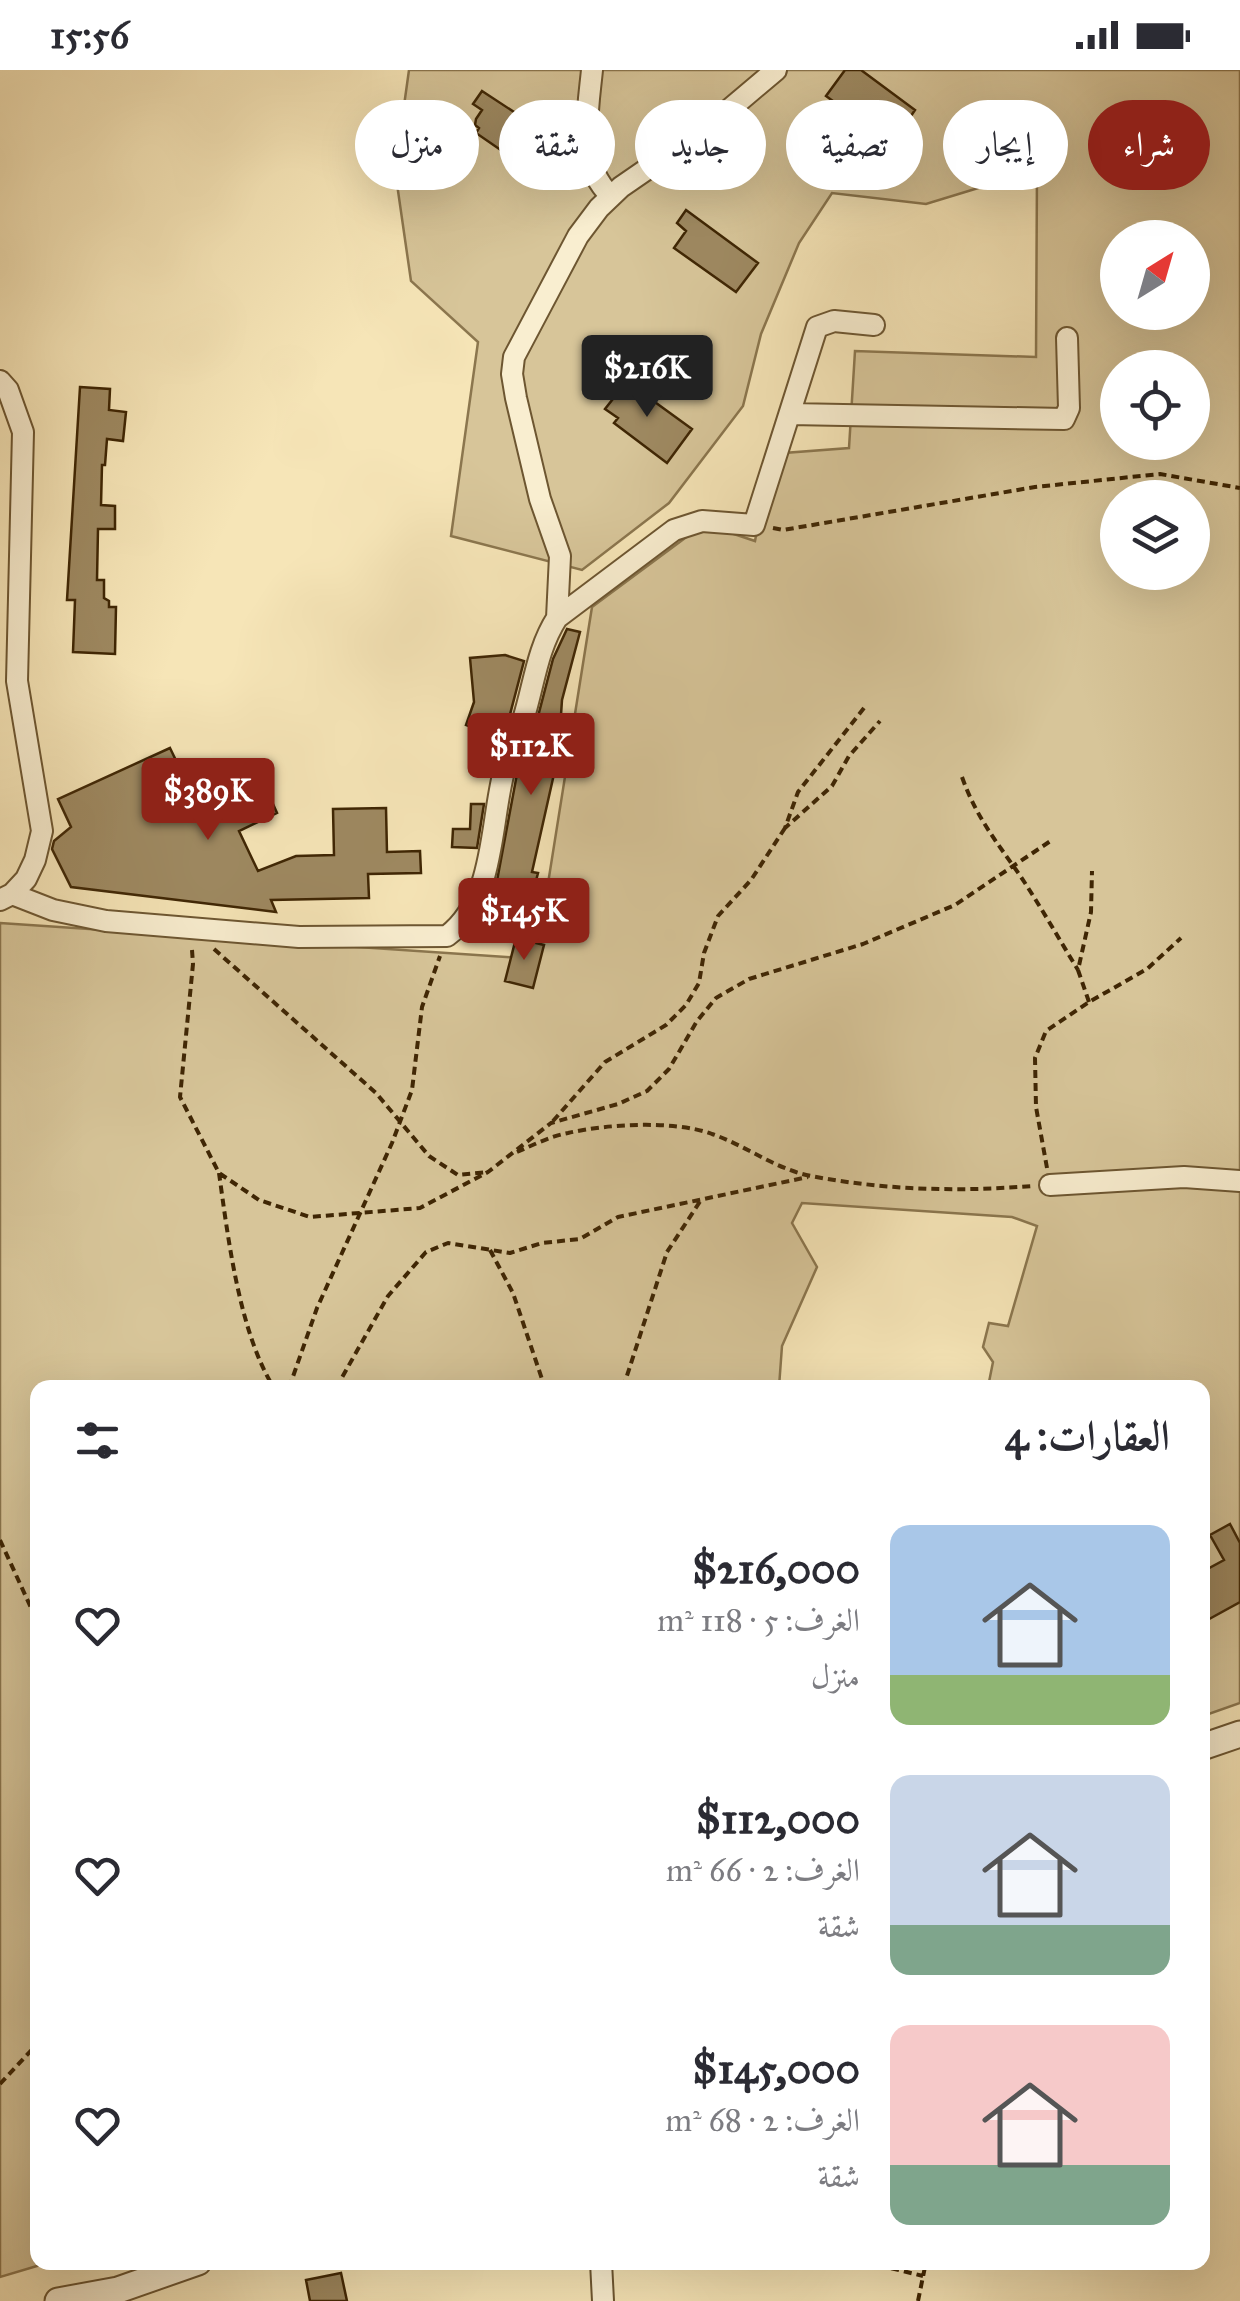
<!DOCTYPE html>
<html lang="ar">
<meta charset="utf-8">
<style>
:root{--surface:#fff;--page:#f7f7f7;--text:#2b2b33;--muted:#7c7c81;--accent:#8f2418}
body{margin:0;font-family:"IM FELL Great Primer",Amiri,serif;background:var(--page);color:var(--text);direction:rtl;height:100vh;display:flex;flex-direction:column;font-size:38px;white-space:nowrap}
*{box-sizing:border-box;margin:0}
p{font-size:32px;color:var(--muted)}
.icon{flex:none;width:55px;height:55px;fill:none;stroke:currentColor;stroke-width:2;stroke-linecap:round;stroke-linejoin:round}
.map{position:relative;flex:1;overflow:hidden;direction:ltr}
.panel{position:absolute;left:30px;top:1310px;width:1180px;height:890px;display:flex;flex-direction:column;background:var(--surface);border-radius:20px;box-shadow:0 10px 40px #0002;direction:rtl}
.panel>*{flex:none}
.top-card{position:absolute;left:30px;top:30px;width:1180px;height:90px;direction:rtl;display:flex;gap:20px}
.needle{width:65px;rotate:37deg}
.buttons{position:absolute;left:1100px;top:150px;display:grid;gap:20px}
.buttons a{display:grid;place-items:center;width:110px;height:110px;border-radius:50%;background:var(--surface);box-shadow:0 10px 40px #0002;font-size:50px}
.price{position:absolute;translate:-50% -85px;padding:0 22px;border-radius:10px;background:var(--accent);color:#fff;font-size:32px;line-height:65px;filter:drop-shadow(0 2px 5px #0008)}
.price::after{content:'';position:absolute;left:50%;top:60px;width:30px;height:22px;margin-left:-15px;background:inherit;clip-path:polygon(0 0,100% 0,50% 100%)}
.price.on{background:#222;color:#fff}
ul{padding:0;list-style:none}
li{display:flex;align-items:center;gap:30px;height:250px;padding:0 40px}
li span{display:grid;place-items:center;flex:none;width:280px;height:200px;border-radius:20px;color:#555}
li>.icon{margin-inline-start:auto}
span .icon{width:120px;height:120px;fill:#fffc;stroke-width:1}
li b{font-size:42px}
h2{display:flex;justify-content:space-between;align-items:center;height:120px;padding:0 40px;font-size:42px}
.chip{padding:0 35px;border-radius:45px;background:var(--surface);box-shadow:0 10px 40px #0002;font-size:35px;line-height:90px}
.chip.on{background:var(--accent);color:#fff}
.status{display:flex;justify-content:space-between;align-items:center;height:70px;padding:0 50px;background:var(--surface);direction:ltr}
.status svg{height:28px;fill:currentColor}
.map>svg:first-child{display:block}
.green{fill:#d7c599;stroke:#8b764e;stroke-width:2.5;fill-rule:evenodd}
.building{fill:#9e8961;stroke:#3f2604;stroke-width:2.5}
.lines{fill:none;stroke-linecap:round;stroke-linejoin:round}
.minor-casing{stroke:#6d5631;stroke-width:24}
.tertiary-casing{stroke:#6d5631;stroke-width:29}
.path{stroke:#3f2604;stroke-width:4;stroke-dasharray:8 5;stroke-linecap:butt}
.minor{stroke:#f9eed0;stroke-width:20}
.tertiary{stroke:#f9eed0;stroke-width:25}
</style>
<div class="status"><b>15:56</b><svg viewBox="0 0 49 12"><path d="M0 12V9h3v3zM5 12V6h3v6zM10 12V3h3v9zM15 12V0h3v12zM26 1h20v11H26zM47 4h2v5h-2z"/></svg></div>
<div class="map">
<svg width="1240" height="2231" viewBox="0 0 1240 2231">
<rect width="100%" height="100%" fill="#f6e5b7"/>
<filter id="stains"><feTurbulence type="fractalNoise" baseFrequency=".002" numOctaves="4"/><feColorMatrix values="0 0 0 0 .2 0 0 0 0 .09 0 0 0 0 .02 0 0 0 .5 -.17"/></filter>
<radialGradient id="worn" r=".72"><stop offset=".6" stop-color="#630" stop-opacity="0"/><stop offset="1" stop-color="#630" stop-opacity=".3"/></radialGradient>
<path class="green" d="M409,0H1240V1633L1203,1646L1202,1318L988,1317L993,1292L983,1277L989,1253L1008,1256L1037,1156L1012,1147L802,1133L792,1153L817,1197L782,1276L779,1317L38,1318V2192L47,2193L0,2207V853L536,889L592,537L704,454L755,471L771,384L849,378L855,281L1036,287L1037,100L926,134L832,123L799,173L761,264L743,336L669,433L582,500L451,466L478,272L411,211L395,100ZM1118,168H1192V242H1118ZM1118,298H1192V372H1118ZM1118,428H1192V502H1118Z"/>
<path class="building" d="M845,0H861L915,40L892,74L826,26Z
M482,21L546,63L536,76L527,70L518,84L512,79L508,85L476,63L479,58L475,55L476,49L482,40L473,34Z
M686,140L758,193L736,222L674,178L686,161L677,153Z
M619,306L692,359L667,393L614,353L618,348L605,339L616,325L608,320Z
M80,317L110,319L109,340L126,342L123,371L107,369L105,395H102L101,435L115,436V459H98L97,510H104V528L109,531V537H116L115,584L73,582L75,530H67Z
M567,559L580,562L562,630L561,645L567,646L532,802L538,803L531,830L523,828L516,861L477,854L496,816L517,704L536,654L553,589Z
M505,585L524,591L508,652L493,691L477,686L482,668L475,666L477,659L466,655L474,632L470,588Z
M170,678L196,732L259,703L277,743L239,761L258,801L296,786L334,785L333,739L386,738L387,782L420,781L421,803L368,804L369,828L271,830L276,842L71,817L52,779L54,771L71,757L58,729Z
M471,734H484L477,778L452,777L453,759H470Z
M516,868L544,875L533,918L505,911Z
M1230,1454L1240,1473V1532L1202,1553V1502L1224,1490L1210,1465Z
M341,2203L347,2231H310L306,2210Z"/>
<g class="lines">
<defs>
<path id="minor" d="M592,0C588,41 577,95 611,126
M0,311L8,320L23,362L17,611L42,761L35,790L26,809L12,824L0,830
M790,344L1064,349L1069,338L1067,268
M557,548L560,486L540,429L516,328L512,304L514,287L578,166L599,138L621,117L711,55L776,0
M12,824L53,840L106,851L299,867L447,866C495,830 490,755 504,701C508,684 518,668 523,650C534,615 537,579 557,548L674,460L702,451L754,455L817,257L834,251L874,255
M1050,1115L1184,1107L1240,1111
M601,2192L603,2231"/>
<path id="tertiary" d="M1202,1677L1240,1664
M58,2231L118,2220L198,2192"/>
</defs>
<use href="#minor" class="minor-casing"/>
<use href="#tertiary" class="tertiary-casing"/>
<path class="path" d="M773,458L783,460L1035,417L1160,404L1240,418
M864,638L798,722L785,758L832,716L849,686L880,651
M962,707C977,749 997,772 1021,807C1041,837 1059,869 1078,900
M214,879L376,1023L429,1086L458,1105L488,1102
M192,880L193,894L180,1027L219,1103L259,1130L310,1147L420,1138L488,1102L551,1053L618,1034L647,1021L669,999L697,951L716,928L749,909L863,874L955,835L1052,770
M1089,932L1078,900L1091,842L1092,801
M553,1051L605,992L666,955L686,935L699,913L704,883L718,846L751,810L785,758
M517,1082C533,1075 551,1066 568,1063C607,1054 675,1050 712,1064C747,1076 775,1099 811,1106C884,1120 958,1122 1032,1116
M1047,1098L1036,1037L1035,988L1046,961L1089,932L1147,899L1181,868
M219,1103C228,1167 239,1262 274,1318
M490,1180L513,1223L545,1318
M289,1318L317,1238L392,1073L412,1020L422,937L440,886
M336,1318L388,1226L426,1182L448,1173L510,1183L542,1173L580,1169L618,1147L808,1107
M623,1318L667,1182L701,1130
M0,1470L38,1553
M0,2014L38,1973
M866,2192L923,2206
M918,2231L926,2192"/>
<use href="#minor" class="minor"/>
<use href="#tertiary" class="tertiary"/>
</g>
<rect width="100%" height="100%" filter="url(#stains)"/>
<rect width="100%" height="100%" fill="url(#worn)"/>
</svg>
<div class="buttons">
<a><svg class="needle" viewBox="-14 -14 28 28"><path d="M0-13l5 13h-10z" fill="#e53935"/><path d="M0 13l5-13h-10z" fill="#7c7c81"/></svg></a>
<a><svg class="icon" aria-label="locate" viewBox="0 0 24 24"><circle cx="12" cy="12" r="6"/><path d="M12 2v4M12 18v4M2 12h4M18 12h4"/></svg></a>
<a><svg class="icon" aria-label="layers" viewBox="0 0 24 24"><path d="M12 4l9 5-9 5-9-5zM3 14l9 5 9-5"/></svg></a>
</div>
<b class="price on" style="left:647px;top:350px">$216K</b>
<b class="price" style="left:531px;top:728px">$112K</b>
<b class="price" style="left:208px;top:773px">$389K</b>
<b class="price" style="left:524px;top:893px">$145K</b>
<div class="top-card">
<a class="chip on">شراء</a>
<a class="chip">إيجار</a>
<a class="chip">تصفية</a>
<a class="chip">جديد</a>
<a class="chip">شقة</a>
<a class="chip">منزل</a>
</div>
<section class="panel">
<h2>العقارات: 4<svg class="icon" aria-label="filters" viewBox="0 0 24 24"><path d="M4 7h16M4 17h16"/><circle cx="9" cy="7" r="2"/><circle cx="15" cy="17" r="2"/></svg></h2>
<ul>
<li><span style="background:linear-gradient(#a9c7e8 75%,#8fb573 0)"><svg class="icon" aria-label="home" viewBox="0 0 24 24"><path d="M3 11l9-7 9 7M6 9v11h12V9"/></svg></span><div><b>$216,000</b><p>الغرف: 5 · 118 m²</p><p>منزل</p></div><svg class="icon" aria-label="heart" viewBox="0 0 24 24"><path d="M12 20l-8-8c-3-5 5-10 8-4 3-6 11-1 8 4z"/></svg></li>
<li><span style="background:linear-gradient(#c9d6e8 75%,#7fa58c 0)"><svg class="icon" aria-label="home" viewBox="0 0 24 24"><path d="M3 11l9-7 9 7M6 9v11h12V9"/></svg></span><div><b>$112,000</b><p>الغرف: 2 · 66 m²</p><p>شقة</p></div><svg class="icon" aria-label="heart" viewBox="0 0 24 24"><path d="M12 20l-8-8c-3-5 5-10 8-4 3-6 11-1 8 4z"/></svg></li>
<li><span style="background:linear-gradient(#f6c9c9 70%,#7fa58c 0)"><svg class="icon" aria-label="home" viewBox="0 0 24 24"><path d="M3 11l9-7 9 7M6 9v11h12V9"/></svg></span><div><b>$145,000</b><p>الغرف: 2 · 68 m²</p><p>شقة</p></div><svg class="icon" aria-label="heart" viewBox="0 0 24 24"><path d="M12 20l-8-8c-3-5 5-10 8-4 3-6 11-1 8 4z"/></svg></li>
</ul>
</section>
</div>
